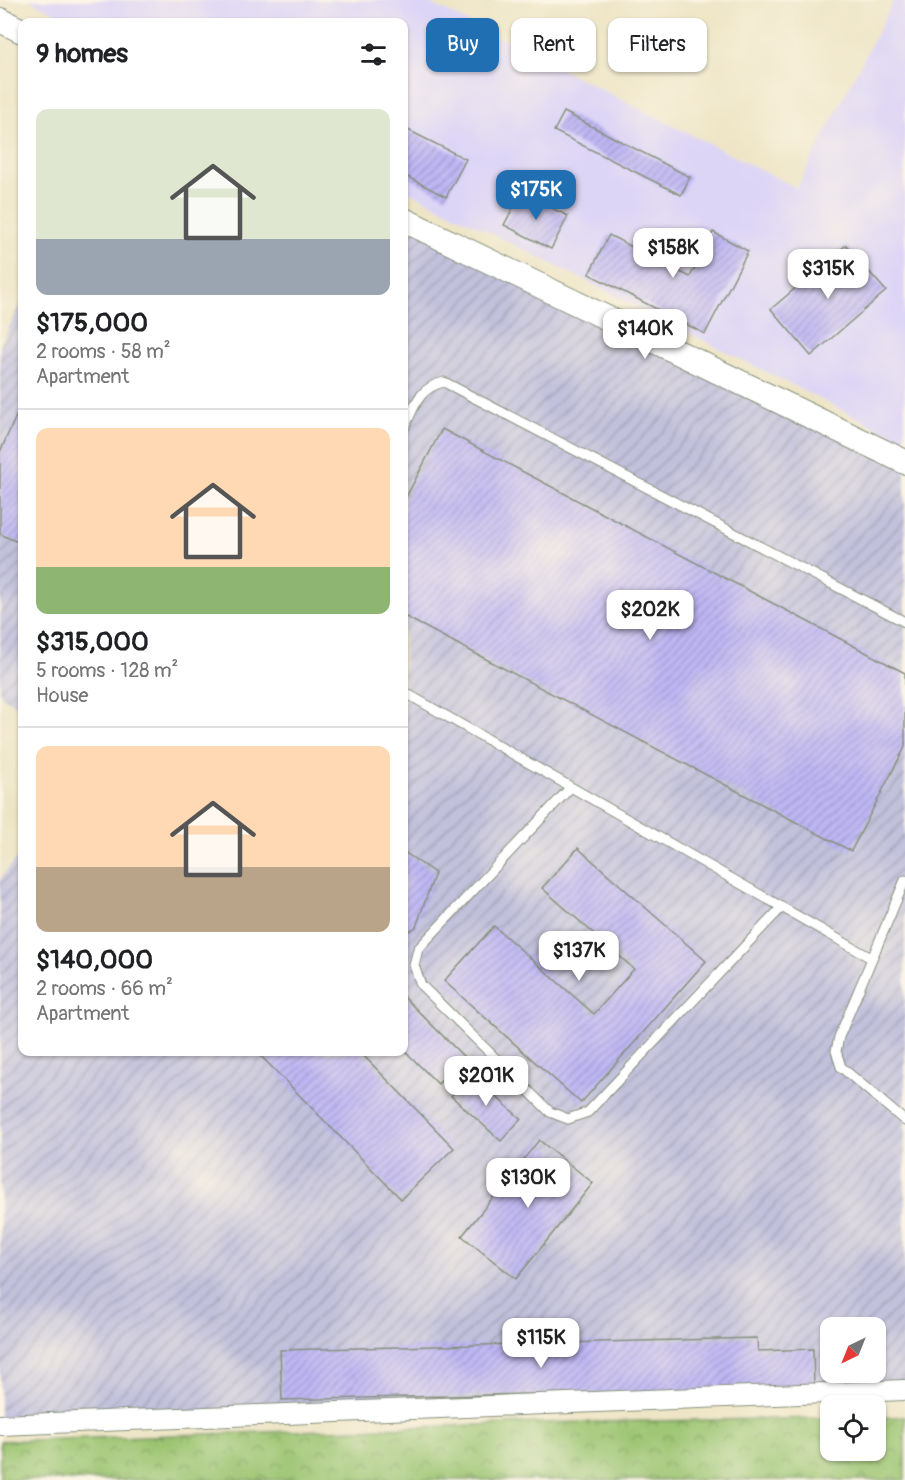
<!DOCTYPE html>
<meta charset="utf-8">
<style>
:root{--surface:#fff;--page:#f2f2f2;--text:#202124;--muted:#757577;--line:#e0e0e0;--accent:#1f6fb2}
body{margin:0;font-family:Pangolin,sans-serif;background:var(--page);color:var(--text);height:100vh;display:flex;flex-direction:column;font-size:22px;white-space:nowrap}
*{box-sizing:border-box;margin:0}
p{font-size:20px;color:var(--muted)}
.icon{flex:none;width:33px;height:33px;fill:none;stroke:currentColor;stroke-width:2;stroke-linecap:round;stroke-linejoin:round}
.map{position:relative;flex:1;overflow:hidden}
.sheet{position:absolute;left:18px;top:18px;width:390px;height:1038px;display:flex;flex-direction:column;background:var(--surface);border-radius:12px;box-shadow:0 2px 4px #0004}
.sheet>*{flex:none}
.top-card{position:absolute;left:426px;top:18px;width:388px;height:54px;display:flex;gap:12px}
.needle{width:39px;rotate:223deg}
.fabs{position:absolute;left:820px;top:1317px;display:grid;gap:12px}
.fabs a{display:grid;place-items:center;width:66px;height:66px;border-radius:12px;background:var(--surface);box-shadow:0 2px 4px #0004;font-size:30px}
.price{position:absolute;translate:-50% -51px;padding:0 14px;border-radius:12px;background:#fff;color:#222;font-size:20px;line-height:39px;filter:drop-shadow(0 2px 3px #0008)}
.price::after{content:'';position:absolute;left:50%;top:36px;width:18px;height:14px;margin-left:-9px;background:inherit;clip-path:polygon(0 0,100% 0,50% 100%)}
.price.current{background:var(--accent);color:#fff}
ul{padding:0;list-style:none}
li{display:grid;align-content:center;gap:12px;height:318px;padding:0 18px}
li+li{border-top:2px solid var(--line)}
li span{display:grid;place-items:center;height:186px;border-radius:12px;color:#555}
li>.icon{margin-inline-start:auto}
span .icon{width:108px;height:108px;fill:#fffc;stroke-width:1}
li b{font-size:26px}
h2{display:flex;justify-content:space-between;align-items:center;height:72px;padding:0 18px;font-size:26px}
.tag{padding:0 21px;border-radius:12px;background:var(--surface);box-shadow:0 2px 4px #0004;font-size:21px;line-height:54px}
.tag.current{background:var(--accent);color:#fff}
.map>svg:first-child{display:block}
.built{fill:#ddd5f6}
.industrial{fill:url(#industrial-furrows);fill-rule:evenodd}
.park{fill:url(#park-crowns);stroke:#5d8052;stroke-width:1.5}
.building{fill:url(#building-hatch)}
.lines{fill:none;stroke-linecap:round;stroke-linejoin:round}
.service-casing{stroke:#86917d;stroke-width:11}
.minor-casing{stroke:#86917d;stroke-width:22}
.tertiary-casing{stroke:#86917d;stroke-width:26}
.service{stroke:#fff;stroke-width:9}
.minor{stroke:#fff;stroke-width:20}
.tertiary{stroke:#fff;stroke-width:24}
</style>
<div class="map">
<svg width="905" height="1480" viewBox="0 0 905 1480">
<defs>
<pattern id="industrial-furrows" width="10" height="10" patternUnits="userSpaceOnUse" patternTransform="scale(1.5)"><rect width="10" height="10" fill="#c2c1dc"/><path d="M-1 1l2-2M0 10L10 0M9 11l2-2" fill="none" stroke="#9d9eb3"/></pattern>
<pattern id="park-crowns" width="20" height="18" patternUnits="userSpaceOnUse" patternTransform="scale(1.5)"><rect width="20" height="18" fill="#9bc471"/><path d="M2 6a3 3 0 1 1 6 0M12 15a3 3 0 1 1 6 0" fill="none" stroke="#7ea05e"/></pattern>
<pattern id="building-hatch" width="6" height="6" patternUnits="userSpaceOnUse" patternTransform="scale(1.5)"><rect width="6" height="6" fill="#c0b7f5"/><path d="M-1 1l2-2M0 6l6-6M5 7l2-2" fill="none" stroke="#9b96c7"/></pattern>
</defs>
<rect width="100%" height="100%" fill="#fcf5e5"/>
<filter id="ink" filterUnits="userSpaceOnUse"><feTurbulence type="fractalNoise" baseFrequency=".0167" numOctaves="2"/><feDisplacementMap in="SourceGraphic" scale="12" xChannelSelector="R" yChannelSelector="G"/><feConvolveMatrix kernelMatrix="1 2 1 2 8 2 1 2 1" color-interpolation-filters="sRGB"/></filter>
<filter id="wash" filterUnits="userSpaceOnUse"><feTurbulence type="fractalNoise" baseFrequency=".008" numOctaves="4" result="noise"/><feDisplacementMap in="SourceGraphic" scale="24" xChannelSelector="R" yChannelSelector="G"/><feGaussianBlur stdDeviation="1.35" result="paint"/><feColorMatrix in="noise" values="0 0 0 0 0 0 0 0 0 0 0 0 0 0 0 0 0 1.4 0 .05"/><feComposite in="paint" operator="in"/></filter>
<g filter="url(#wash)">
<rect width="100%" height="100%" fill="#eee5c6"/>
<path class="built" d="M29,0H424L797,188L894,0H905V442L404,189V22H73Z"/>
<path class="industrial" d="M404,219L905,462V1390L0,1425V880L22,851V1052H404ZM831,1328H876V1372H831Z
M22,301V710L0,694V346Z"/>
<path class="park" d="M876,1417H905V1480H0V1441L531,1423L831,1418V1450H876Z"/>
<g id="blocks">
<path class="building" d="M564,112L690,177L681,195L554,131Z
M404,128L466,159L446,197L404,175Z
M521,193L568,216L551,249L504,225Z
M713,232L748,251L705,334L589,274L609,235L690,277Z
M846,245L886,291L811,356L771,309Z
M22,403V544L0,534V452Z
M442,429L905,673V747L851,851L404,616V501Z
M578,848L706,961L581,1103L444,981L494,926L594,1014L634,969L542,888Z
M404,852L435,873L416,927L404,934Z
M404,997L464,1057L438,1084L404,1050Z
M257,1052H360L454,1148L401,1199Z
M471,1074L521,1119L501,1141L451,1096Z
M539,1140L593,1183L516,1279L462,1236Z
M757,1338L758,1351L813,1349L814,1387L282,1400L280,1350Z"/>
</g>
</g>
<g filter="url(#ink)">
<use href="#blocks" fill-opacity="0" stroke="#86917d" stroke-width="1.5"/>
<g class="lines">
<defs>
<path id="service" d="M404,428C415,406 418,388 444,382L905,622
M404,692L871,958
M571,787L418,949L414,965L421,985L550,1112L568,1119L588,1112L781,908
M905,880L839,1037L836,1051L841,1067L905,1121"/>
<path id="minor" d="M0,1425L905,1390"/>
<path id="tertiary" d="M0,20L22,31
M404,220L905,462"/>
</defs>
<use href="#service" class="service-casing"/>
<use href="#minor" class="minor-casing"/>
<use href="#tertiary" class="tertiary-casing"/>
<use href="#service" class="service"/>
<use href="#minor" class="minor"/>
<use href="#tertiary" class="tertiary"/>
</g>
</g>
</svg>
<div class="fabs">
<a><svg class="needle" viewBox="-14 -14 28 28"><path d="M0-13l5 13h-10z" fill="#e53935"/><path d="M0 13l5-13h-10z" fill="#757577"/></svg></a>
<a><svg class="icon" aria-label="locate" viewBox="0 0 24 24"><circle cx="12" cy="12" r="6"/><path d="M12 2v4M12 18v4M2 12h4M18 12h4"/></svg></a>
</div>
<b class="price current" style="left:536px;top:221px">$175K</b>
<b class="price" style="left:673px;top:279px">$158K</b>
<b class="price" style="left:828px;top:300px">$315K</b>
<b class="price" style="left:645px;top:360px">$140K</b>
<b class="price" style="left:650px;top:641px">$202K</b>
<b class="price" style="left:579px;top:982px">$137K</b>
<b class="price" style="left:486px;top:1107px">$201K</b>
<b class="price" style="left:528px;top:1209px">$130K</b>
<b class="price" style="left:541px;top:1369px">$115K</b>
<div class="top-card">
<a class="tag current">Buy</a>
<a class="tag">Rent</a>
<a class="tag">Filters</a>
</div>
<section class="sheet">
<h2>9 homes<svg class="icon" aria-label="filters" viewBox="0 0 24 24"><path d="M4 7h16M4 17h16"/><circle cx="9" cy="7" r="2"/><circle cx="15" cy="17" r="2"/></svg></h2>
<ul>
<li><span style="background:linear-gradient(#dfe7d0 70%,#9aa5b1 0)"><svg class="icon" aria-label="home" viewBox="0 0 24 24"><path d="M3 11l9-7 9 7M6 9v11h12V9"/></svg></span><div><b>$175,000</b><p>2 rooms · 58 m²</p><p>Apartment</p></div></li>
<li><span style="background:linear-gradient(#ffd9b3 75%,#8fb573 0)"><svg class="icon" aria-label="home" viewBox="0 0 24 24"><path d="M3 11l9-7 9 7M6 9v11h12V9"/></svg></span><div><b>$315,000</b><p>5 rooms · 128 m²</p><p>House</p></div></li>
<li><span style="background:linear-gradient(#ffd9b3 65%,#b9a48a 0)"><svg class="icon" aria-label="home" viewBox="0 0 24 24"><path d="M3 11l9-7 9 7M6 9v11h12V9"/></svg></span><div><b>$140,000</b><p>2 rooms · 66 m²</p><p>Apartment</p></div></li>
</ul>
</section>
</div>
